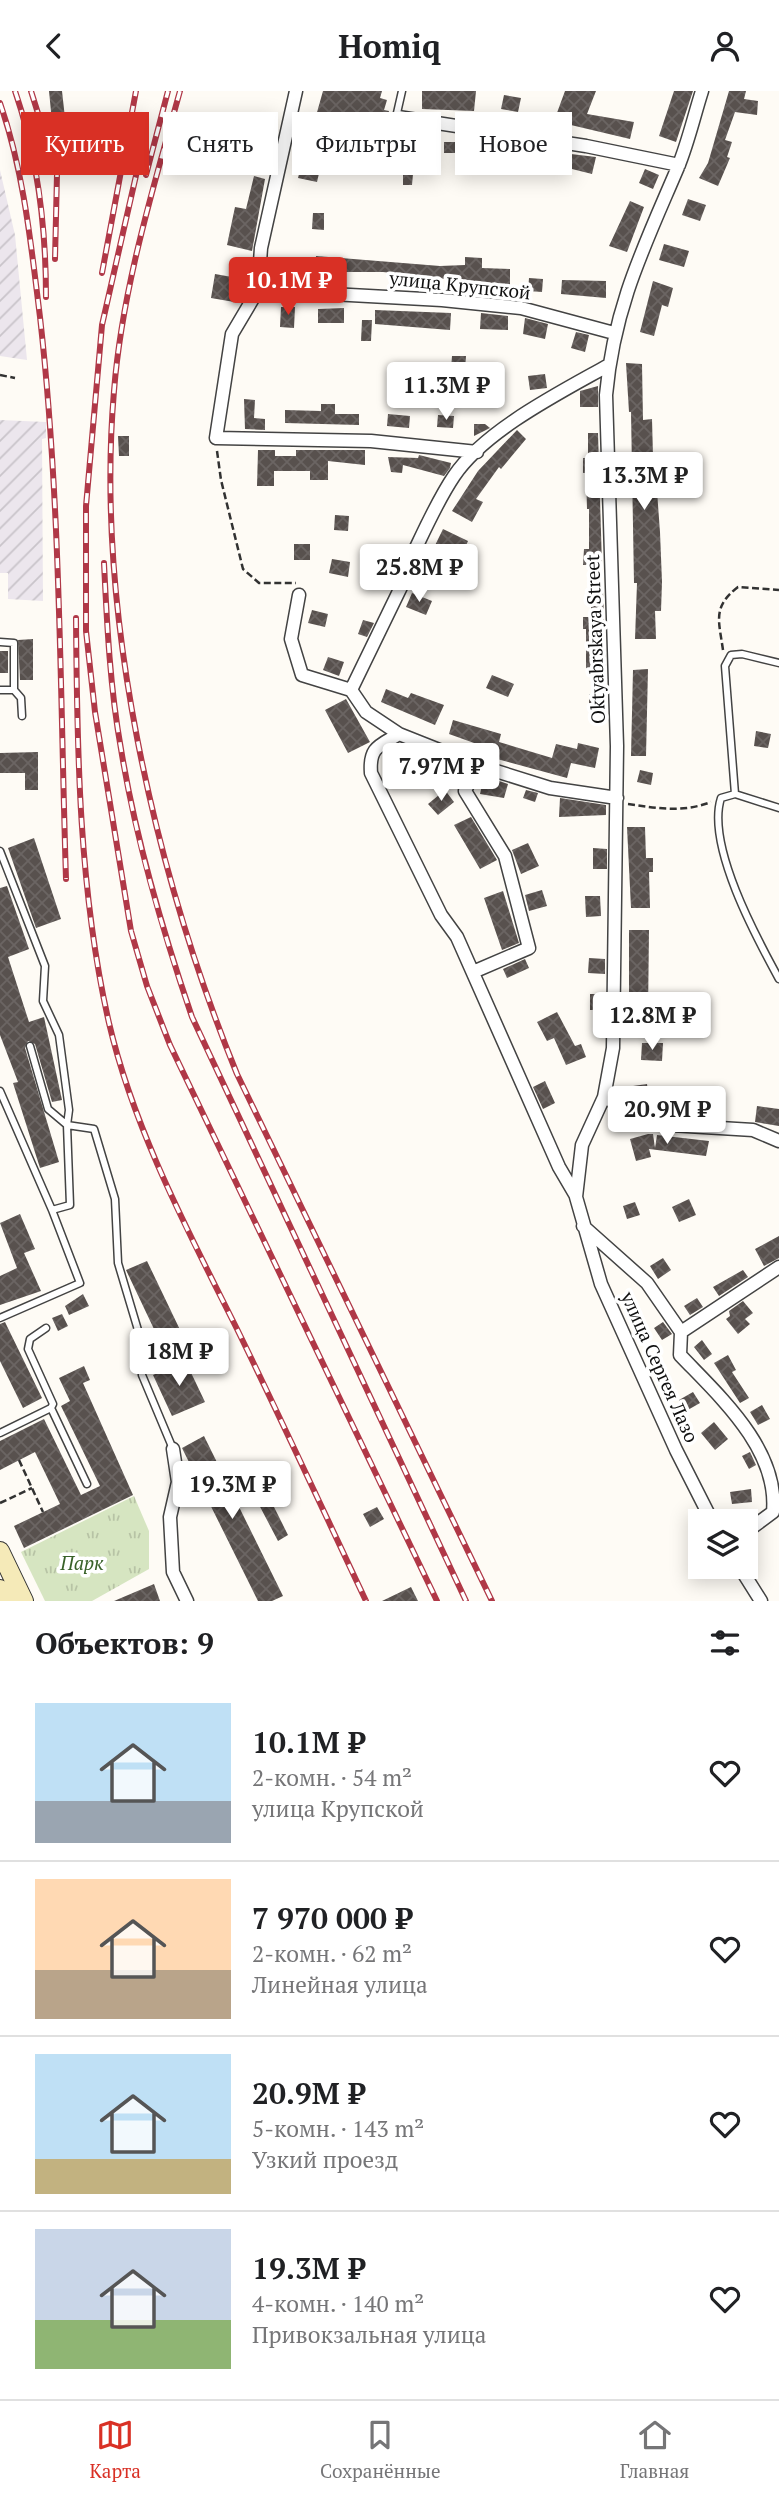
<!DOCTYPE html>
<html lang="ru">
<meta charset="utf-8">
<style>
:root{--surface:#fff;--page:#f2f2f2;--text:#202124;--muted:#757577;--line:#e0e0e0;--accent:#d93025}
body{margin:0;font-family:"PT Serif",serif;background:var(--page);color:var(--text);height:100vh;display:flex;flex-direction:column;font-size:26px;white-space:nowrap}
*{box-sizing:border-box;margin:0}
p{font-size:23px;color:var(--muted)}
.icon{flex:none;width:38px;height:38px;fill:none;stroke:currentColor;stroke-width:2;stroke-linecap:round;stroke-linejoin:round}
.map{position:relative;height:1510px;overflow:hidden}
.sheet{display:flex;flex-direction:column;background:var(--surface);flex:1}
.sheet>*{flex:none}
.guide{position:absolute;left:21px;top:21px;width:738px;height:63px;display:flex;gap:14px}
.tools{position:absolute;left:688px;top:1418px;display:grid;gap:14px}
.tools a{display:grid;place-items:center;width:70px;height:70px;border-radius:0px;background:var(--surface);box-shadow:0 4px 18px #0003;font-size:35px}
.price{position:absolute;translate:-50% -60px;padding:0 16px;border-radius:7px;background:#fff;color:#222;font-size:23px;line-height:46px;filter:drop-shadow(0 2px 4px #0008)}
.price::after{content:'';position:absolute;left:50%;top:42px;width:21px;height:16px;margin-left:-10px;background:inherit;clip-path:polygon(0 0,100% 0,50% 100%)}
.price.current{background:var(--accent);color:#fff}
ul{padding:0;list-style:none}
li{display:flex;align-items:center;gap:21px;height:175px;padding:0 35px}
li+li{border-top:2px solid var(--line)}
li span{display:grid;place-items:center;flex:none;width:196px;height:140px;border-radius:0px;color:#555}
li>.icon{margin-inline-start:auto}
span .icon{width:84px;height:84px;fill:#fffc;stroke-width:1}
li b{font-size:30px}
h2{display:flex;justify-content:space-between;align-items:center;height:84px;padding:0 35px;font-size:30px}
.pill{padding:0 24px;border-radius:0px;background:var(--surface);box-shadow:0 4px 18px #0003;font-size:24px;line-height:63px}
.pill.current{background:var(--accent);color:#fff}
header{display:flex;justify-content:space-between;align-items:center;height:91px;padding:0 35px;background:var(--surface);font-size:32px;font-weight:700}
.tabs{display:flex;justify-content:space-around;align-items:center;height:98px;border-top:2px solid var(--line);background:var(--surface);font-size:19px;color:var(--muted)}
.tabs a{display:grid;justify-items:center;gap:4px}
.tabs .current{color:var(--accent)}
.map>svg:first-child{display:block}
.industrial{fill:url(#industrial-furrows)}
.park{fill:url(#park-tufts)}
.building{fill:url(#building-cross-hatch)}
.lines{fill:none;stroke-linecap:round;stroke-linejoin:round}
.service-casing{stroke:#434343;stroke-width:9}
.minor-casing{stroke:#434343;stroke-width:15}
.secondary-casing{stroke:#323232;stroke-width:20}
.path{stroke:#323232;stroke-width:2.5;stroke-dasharray:7 3.5;stroke-linecap:butt}
.service{stroke:#fff;stroke-width:6}
.minor{stroke:#fff;stroke-width:12}
.secondary{stroke:#f5eab8;stroke-width:18}
.rail-casing{stroke:#b03847;stroke-width:6}
.rail{stroke:#fff;stroke-width:3.5;stroke-dasharray:10;stroke-linecap:butt}
.labels{text-anchor:middle;stroke-width:7;stroke-linejoin:round;paint-order:stroke}
.street-label{font-size:19px;fill:#101010;stroke:#fff}
.park-label{font-size:19px;font-style:italic;fill:#386128;stroke:#fff}
</style>
<header><svg class="icon" aria-label="back" viewBox="0 0 24 24"><path d="M15 5l-7 7 7 7"/></svg>Homiq<svg class="icon" aria-label="person" viewBox="0 0 24 24"><circle cx="12" cy="8" r="4"/><path d="M4 21q1-7 8-7t8 7"/></svg></header>
<div class="map">
<svg width="779" height="1510" viewBox="0 0 779 1510">
<defs>
<pattern id="industrial-furrows" width="10" height="10" patternUnits="userSpaceOnUse" patternTransform="scale(1.75)"><rect width="10" height="10" fill="#ece6ed"/><path d="M-1 1l2-2M0 10L10 0M9 11l2-2" fill="none" stroke="#c9c4ca"/></pattern>
<pattern id="park-tufts" width="24" height="20" patternUnits="userSpaceOnUse" patternTransform="scale(1.75)"><rect width="24" height="20" fill="#d6e5c1"/><path d="M3 7l-1-3M5 7V3M7 7l1-3M15 17l-1-3M17 17v-4M19 17l1-3" fill="none" stroke="#b7c3a5"/></pattern>
<pattern id="building-cross-hatch" width="8" height="8" patternUnits="userSpaceOnUse" patternTransform="scale(1.75)"><rect width="8" height="8" fill="#58514e"/><path d="M0 0l8 8M0 8l8-8" fill="none" stroke="#6b6563"/></pattern>
</defs>
<rect width="100%" height="100%" fill="#fefbf5"/>
<path class="industrial" d="M0,79L15,144L27,269L0,265Z
M0,329L46,331V347L42,348L43,510L8,508V482H0Z"/>
<path class="park" d="M134,1405L149,1440V1478L92,1510H45L21,1461Z"/>
<path class="building" d="M49,0H62L65,27L71,26L73,60L55,61Z
M323,0H382L380,7L387,9L384,19L389,20L386,33L381,32L380,35L340,24L329,62L324,61L317,91L298,87L306,56L301,55L306,37L312,39Z
M422,0H476L474,20L422,18Z
M565,0H596L587,23L634,31L630,48L554,30Z
M674,0H693L676,51L659,45Z
M729,0H746L744,8L758,10L757,24L735,21L725,49L732,51L727,66L730,67L718,95L699,87L708,72Z
M504,4L521,7L518,21L501,18Z
M444,51H463V62H444Z
M504,55L596,66L592,83L568,77V80H558V72L505,68Z
M645,78L659,84L653,98L639,92Z
M403,82L413,83L412,94H403Z
M254,85L265,88L252,160L227,154L235,116L246,118Z
M688,108L706,114L700,130L682,124Z
M630,110L644,116L627,161L609,155Z
M313,122H324V139L312,138Z
M664,153L689,160L684,176L659,169Z
M316,165L440,175L465,174V166L482,167V177L510,178V195L383,181H315Z
M285,168L297,169L296,181H285Z
M215,183L249,189L240,212L211,207Z
M529,187L543,188L542,201L528,200Z
M562,189L606,190V207L561,203Z
M653,190L673,197L668,216L662,214L654,245L640,241Z
M281,216H295L294,237L280,236Z
M344,217V232H318V218Z
M375,219L451,222L450,239L375,233Z
M481,222L508,225V239L480,238Z
M525,227L548,233L545,248L523,243Z
M362,229H372L371,250H361Z
M576,241L589,244L585,261L571,257Z
M452,265H466L465,279L451,278Z
M626,272L642,273L643,329L652,328L654,401L657,400L660,441L662,491L661,520H655L656,548H635L637,492H634L631,321H629Z
M545,283L547,297L530,299L528,285Z
M598,295V316H580V300Z
M244,308L255,309L254,327L265,328V339L245,338Z
M321,313H335V323H359V334L285,332V319L321,320Z
M388,323L410,325L409,337L387,335Z
M438,324L454,325L453,337L437,336Z
M474,333H485L490,337L474,345Z
M517,339L526,348L501,378L499,376L476,408L483,411L472,431L452,420L478,380Z
M588,342H598L602,474H583L584,458H589V418H587L586,382H583V367H588Z
M118,345H129V365H119Z
M258,359H275V365H296V359H365V374L328,370V389H310V380H274V395H257Z
M419,364L451,372L450,377L444,385L403,374L402,382L391,381L388,366L418,367Z
M335,424L349,425L348,440L334,439Z
M443,438L468,450L464,459L471,462L465,474L455,470L446,488L424,477Z
M294,453H310V469H294Z
M332,468L350,471L348,486L329,482Z
M396,473L393,484L382,485L381,475Z
M591,500H603L606,584L586,583V538H583V526H591Z
M412,502L432,510L426,524L406,516Z
M312,519L328,523L325,536L308,532Z
M363,529L374,532L367,546L358,543Z
M33,548V589H20L18,549Z
M0,560H8V582H0Z
M328,566L344,571L339,585L323,579Z
M648,578L646,665H631L633,579Z
M492,584L514,593L508,606L486,597Z
M386,598L408,607L411,602L444,614L435,634L381,611Z
M589,603L607,604V620L589,619Z
M346,608L370,651L348,662L325,619Z
M453,629L501,643L499,651L552,667L556,653L577,658L578,652L599,657L595,677L571,672L567,687L486,665L488,657L449,643Z
M756,640L771,643L768,657L754,655Z
M399,655L422,665L417,677L394,667Z
M38,661V699H25V682H0V662Z
M440,670L454,675L450,687L436,682Z
M640,679L653,682L651,694L637,691Z
M484,685L508,693L504,707L480,703Z
M445,699L454,711L438,724L428,713Z
M526,699L538,702L535,711L523,707Z
M560,707L606,714V724L559,726Z
M471,726L497,769L480,778L454,734Z
M627,736H645L646,767H653V781H649L650,817H631Z
M34,747L61,828L36,837L8,757Z
M528,752L539,775L521,783L512,759Z
M593,757L607,758V778H593Z
M7,795L29,858L8,866L29,931L44,926L62,1009L52,1011L35,953L28,950L25,957L59,1071L40,1077L13,992L18,991L0,944V797Z
M542,799L547,815L529,820L525,804Z
M503,800L519,852L502,859L484,807Z
M585,805H600L601,825L586,826Z
M629,839H649L648,923H629Z
M589,867L605,868V883L588,882Z
M525,868L529,877L507,887L503,878Z
M590,903H605V919H590Z
M557,921L575,955L581,953L586,966L566,974L554,947L547,950L537,931Z
M642,952H663L662,970L641,969Z
M545,990L555,1012L543,1018L533,996Z
M647,993L649,1007L635,1009L633,995Z
M665,998L685,1002V1004L717,1006L716,1024L662,1013Z
M757,1015L779,1018V1035L755,1031Z
M648,1043H653L655,1057L657,1044L709,1050L706,1065L649,1058L651,1066L636,1070L630,1048Z
M689,1108L696,1124L679,1131L672,1116Z
M635,1111L640,1124L627,1128L623,1115Z
M20,1123L35,1158L24,1162L41,1200L0,1214V1185L17,1177L0,1132Z
M779,1145V1167L764,1175L755,1158Z
M663,1167L671,1179L658,1188L650,1175Z
M147,1170L183,1245L162,1255L126,1179Z
M743,1179L748,1186L719,1205L713,1196Z
M83,1203L89,1215L69,1224L65,1215Z
M697,1207L703,1216L690,1224L684,1215Z
M743,1210L753,1222L745,1228L750,1233L738,1243L726,1228L730,1225L729,1220Z
M62,1223L68,1235L58,1240L52,1227Z
M5,1231L42,1307L23,1317L0,1270V1233Z
M663,1231L672,1243L662,1249L654,1237Z
M702,1249L712,1263L704,1269L694,1256Z
M728,1264L736,1279L732,1281L749,1307L740,1312L714,1272Z
M185,1269L205,1311L172,1325L153,1284Z
M84,1275L90,1289L83,1292L133,1404L24,1457L14,1435L60,1413L35,1361L0,1379V1350L44,1328L81,1404L100,1395L61,1315L70,1310L59,1287Z
M693,1301L700,1312L686,1320L679,1309Z
M762,1314L770,1328L758,1334L750,1321Z
M714,1331L728,1348L715,1359L701,1342Z
M204,1345L283,1505L272,1510H258L182,1357Z
M750,1361L756,1374L749,1378L742,1365Z
M751,1398L752,1411L732,1413L730,1401Z
M268,1404L288,1444L278,1450L257,1410Z
M377,1416L384,1428L370,1436L363,1423Z
M154,1493L160,1510H114Z
M411,1496L418,1510H382Z"/>
<g class="lines">
<defs>
<path id="service" d="M365,49L392,44L402,0
M0,551L14,552V599
M0,599H14L21,607L22,625
M735,703L725,575L731,564L742,563L779,572
M779,717L735,703L721,707C706,754 756,846 779,888
M0,760L45,875L43,910L59,944L69,1019L67,1034L94,1038L115,1108L118,1172L138,1239L142,1284L173,1358
M0,1000L52,1119L70,1114L67,1034L48,1018L30,955
M0,1227L80,1192L52,1119
M46,1237L30,1248L28,1258L53,1313L51,1317
M0,1342L51,1317L87,1393"/>
<path id="minor" d="M296,0L261,157L258,199L232,243L216,347L371,350L477,361
M702,0C694,25 688,52 678,76C644,156 614,215 606,304L617,655L613,957L604,1006L582,1054L576,1106L601,1193L676,1359L712,1430
M398,26L586,55L679,74
M258,199L442,209L521,217L614,242
M402,485C419,453 433,416 454,385C485,339 561,301 609,274
M401,496L351,599L366,621L399,643L477,674L550,697L617,707
M299,504L291,548L302,584L351,599
M399,643C379,655 369,656 371,682L441,824L457,846L559,1076L576,1105
M473,881L529,857L505,765L465,700L477,674
M604,1006L654,1033L753,1039L779,1050
M583,1135L647,1192L681,1241L680,1264C719,1305 779,1358 773,1421L746,1441
M681,1241L779,1176
M173,1358L178,1391L170,1426L173,1481L187,1510
M739,1475L761,1510"/>
<path id="secondary" d="M0,1460L24,1510
M0,1498L6,1510"/>
</defs>
<use href="#service" class="service-casing"/>
<use href="#minor" class="minor-casing"/>
<use href="#secondary" class="secondary-casing"/>
<path class="path" d="M294,58L361,69H400L430,43
M0,284L15,287
M217,360L221,389L243,478L259,492H296
M723,559C719,530 712,516 738,496L779,499
M628,713C656,717 683,722 711,711
M19,1369L43,1421
M0,1412L32,1397"/>
<use href="#service" class="service"/>
<use href="#minor" class="minor"/>
<use href="#secondary" class="secondary"/>
<defs>
<path id="rail" d="M15,0C38,67 46,135 46,206
M31,0L57,83L55,168
M180,0C153,98 122,198 114,300C95,521 154,779 237,983L492,1510
M0,12C24,81 31,154 40,226C61,412 60,601 66,788
M140,67L102,234L86,415V540L95,621L131,840L147,895L170,954L437,1510
M146,84L168,0
M102,182L136,0
M104,472C107,534 110,597 121,658C136,750 162,838 192,926L466,1510
M76,527C77,661 79,801 109,932C134,1039 188,1140 237,1238C281,1328 323,1419 366,1510"/>
</defs>
<use href="#rail" class="rail-casing"/>
<use href="#rail" class="rail"/>
</g>
<g class="labels">
<g class="street-label">
<text transform="translate(460 194) rotate(6)" y="7">улица Крупской</text>
<text transform="translate(595 548) rotate(-92)" y="7">Oktyabrskaya Street</text>
<text transform="translate(660 1276) rotate(66)" y="7">улица Сергея Лазо</text>
</g>
<g class="park-label">
<text x="82" y="1479">Парк</text>
</g>
</g>
</svg>
<div class="tools">
<a><svg class="icon" aria-label="layers" viewBox="0 0 24 24"><path d="M12 4l9 5-9 5-9-5zM3 14l9 5 9-5"/></svg></a>
</div>
<b class="price current" style="left:288px;top:226px">10.1M ₽</b>
<b class="price" style="left:446px;top:331px">11.3M ₽</b>
<b class="price" style="left:644px;top:421px">13.3M ₽</b>
<b class="price" style="left:419px;top:513px">25.8M ₽</b>
<b class="price" style="left:441px;top:712px">7.97M ₽</b>
<b class="price" style="left:652px;top:961px">12.8M ₽</b>
<b class="price" style="left:667px;top:1055px">20.9M ₽</b>
<b class="price" style="left:179px;top:1297px">18M ₽</b>
<b class="price" style="left:232px;top:1430px">19.3M ₽</b>
<div class="guide">
<a class="pill current">Купить</a>
<a class="pill">Снять</a>
<a class="pill">Фильтры</a>
<a class="pill">Новое</a>
</div>
</div>
<section class="sheet">
<h2>Объектов: 9<svg class="icon" aria-label="filters" viewBox="0 0 24 24"><path d="M4 7h16M4 17h16"/><circle cx="9" cy="7" r="2"/><circle cx="15" cy="17" r="2"/></svg></h2>
<ul>
<li><span style="background:linear-gradient(#bfe0f5 70%,#9aa5b1 0)"><svg class="icon" aria-label="home" viewBox="0 0 24 24"><path d="M3 11l9-7 9 7M6 9v11h12V9"/></svg></span><div><b>10.1M ₽</b><p>2-комн. · 54 m²</p><p>улица Крупской</p></div><svg class="icon" aria-label="heart" viewBox="0 0 24 24"><path d="M12 20l-8-8c-3-5 5-10 8-4 3-6 11-1 8 4z"/></svg></li>
<li><span style="background:linear-gradient(#ffd9b3 65%,#b9a48a 0)"><svg class="icon" aria-label="home" viewBox="0 0 24 24"><path d="M3 11l9-7 9 7M6 9v11h12V9"/></svg></span><div><b>7 970 000 ₽</b><p>2-комн. · 62 m²</p><p>Линейная улица</p></div><svg class="icon" aria-label="heart" viewBox="0 0 24 24"><path d="M12 20l-8-8c-3-5 5-10 8-4 3-6 11-1 8 4z"/></svg></li>
<li><span style="background:linear-gradient(#bfe0f5 75%,#c2b280 0)"><svg class="icon" aria-label="home" viewBox="0 0 24 24"><path d="M3 11l9-7 9 7M6 9v11h12V9"/></svg></span><div><b>20.9M ₽</b><p>5-комн. · 143 m²</p><p>Узкий проезд</p></div><svg class="icon" aria-label="heart" viewBox="0 0 24 24"><path d="M12 20l-8-8c-3-5 5-10 8-4 3-6 11-1 8 4z"/></svg></li>
<li><span style="background:linear-gradient(#c9d6e8 65%,#8fb573 0)"><svg class="icon" aria-label="home" viewBox="0 0 24 24"><path d="M3 11l9-7 9 7M6 9v11h12V9"/></svg></span><div><b>19.3M ₽</b><p>4-комн. · 140 m²</p><p>Привокзальная улица</p></div><svg class="icon" aria-label="heart" viewBox="0 0 24 24"><path d="M12 20l-8-8c-3-5 5-10 8-4 3-6 11-1 8 4z"/></svg></li>
</ul>
</section>
<nav class="tabs">
<a class="current"><svg class="icon" aria-label="map" viewBox="0 0 24 24"><path d="M3 6l6-2 6 2 6-2v14l-6 2-6-2-6 2zM9 4v14M15 6v14"/></svg>Карта</a>
<a><svg class="icon" aria-label="saved" viewBox="0 0 24 24"><path d="M7 4h10v16l-5-4-5 4z"/></svg>Сохранённые</a>
<a><svg class="icon" aria-label="home" viewBox="0 0 24 24"><path d="M3 11l9-7 9 7M6 9v11h12V9"/></svg>Главная</a>
</nav>
